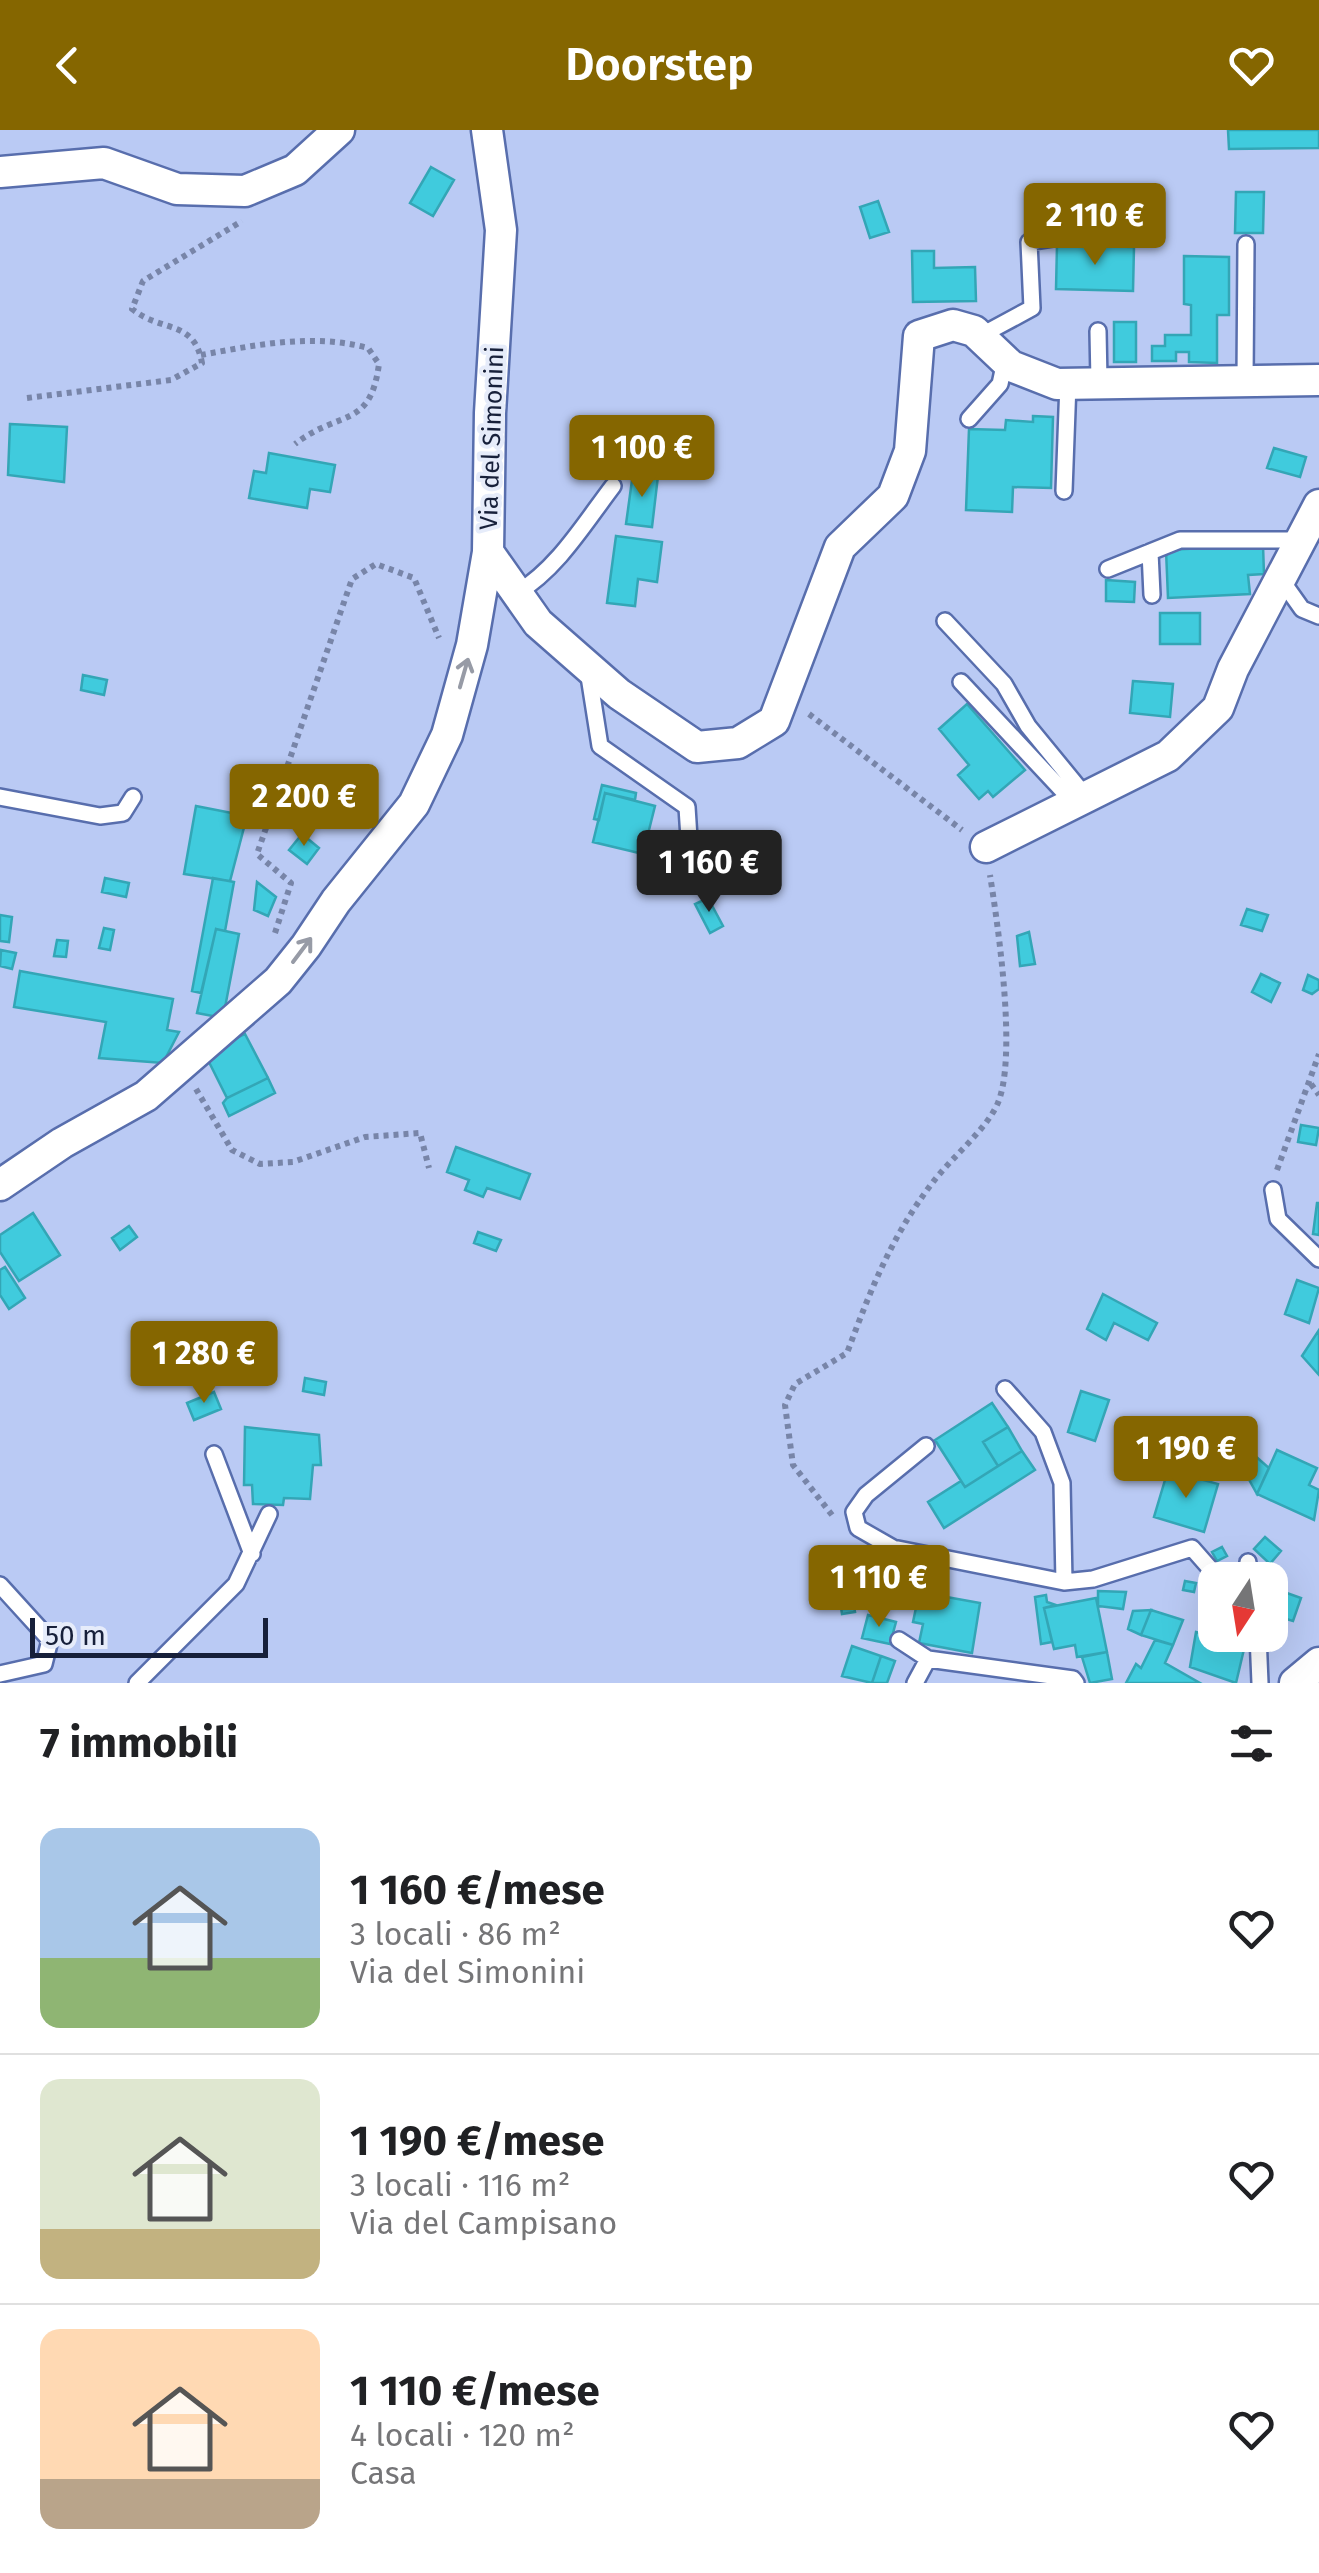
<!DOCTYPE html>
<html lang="it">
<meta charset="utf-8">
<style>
:root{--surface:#fff;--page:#f6f6f6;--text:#202124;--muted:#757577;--line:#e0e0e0;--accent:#856600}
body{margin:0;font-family:"Fira Sans",sans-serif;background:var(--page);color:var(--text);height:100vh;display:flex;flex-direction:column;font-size:38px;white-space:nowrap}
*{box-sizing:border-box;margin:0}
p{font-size:32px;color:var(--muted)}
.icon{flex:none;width:55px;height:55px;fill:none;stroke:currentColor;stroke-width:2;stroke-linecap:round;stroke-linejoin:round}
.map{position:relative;height:1553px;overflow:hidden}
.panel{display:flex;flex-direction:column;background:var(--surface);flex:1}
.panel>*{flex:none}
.needle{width:65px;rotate:192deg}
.controls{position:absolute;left:1198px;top:1432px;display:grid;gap:20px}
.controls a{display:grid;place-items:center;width:90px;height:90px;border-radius:20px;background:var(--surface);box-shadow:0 10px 40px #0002;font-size:50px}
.scale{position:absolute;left:30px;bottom:25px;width:238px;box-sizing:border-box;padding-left:10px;border:5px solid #17203a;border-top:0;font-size:28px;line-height:35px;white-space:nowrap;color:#17203a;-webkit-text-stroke:8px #e6ecfa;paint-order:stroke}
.price{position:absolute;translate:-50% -85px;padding:0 22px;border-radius:10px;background:var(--accent);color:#fff;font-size:32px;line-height:65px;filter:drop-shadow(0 2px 5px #0008)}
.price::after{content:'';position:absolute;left:50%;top:60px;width:30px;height:22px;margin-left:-15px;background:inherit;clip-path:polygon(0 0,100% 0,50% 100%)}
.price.selected{background:#222;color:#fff}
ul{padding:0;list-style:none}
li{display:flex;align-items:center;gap:30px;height:250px;padding:0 40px}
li+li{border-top:2px solid var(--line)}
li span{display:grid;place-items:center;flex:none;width:280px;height:200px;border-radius:20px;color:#555}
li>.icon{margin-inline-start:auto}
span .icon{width:120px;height:120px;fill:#fffc;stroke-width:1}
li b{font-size:42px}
h2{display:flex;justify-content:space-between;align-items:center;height:120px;padding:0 40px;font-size:42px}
header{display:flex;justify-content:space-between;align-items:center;height:130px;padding:0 40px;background:var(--accent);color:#fff;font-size:45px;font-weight:600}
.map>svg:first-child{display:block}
.building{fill:#40cbdd;stroke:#33a6b6;stroke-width:2.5}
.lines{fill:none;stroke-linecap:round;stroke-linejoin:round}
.lane-casing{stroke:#586ead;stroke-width:20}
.street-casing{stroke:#586ead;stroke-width:35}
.path{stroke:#7885a8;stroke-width:6;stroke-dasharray:5 5;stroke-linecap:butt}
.lane{stroke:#fff;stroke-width:15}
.street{stroke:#fff;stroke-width:30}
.oneway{stroke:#979ba6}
.labels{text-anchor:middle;stroke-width:8;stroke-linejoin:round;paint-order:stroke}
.street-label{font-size:25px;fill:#17203a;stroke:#e6ecfa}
</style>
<header><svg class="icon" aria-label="back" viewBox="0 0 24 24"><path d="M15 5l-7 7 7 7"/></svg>Doorstep<svg class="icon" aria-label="heart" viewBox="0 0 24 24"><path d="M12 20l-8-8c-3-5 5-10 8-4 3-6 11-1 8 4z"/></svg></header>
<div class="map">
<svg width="1319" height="1553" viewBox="0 0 1319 1553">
<rect width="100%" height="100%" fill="#bacaf4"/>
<path class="building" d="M1228,0H1319V18L1229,19Z
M431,37L454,50L433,86L410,73Z
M1236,62H1264L1263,103H1235Z
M878,71L889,102L870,108L860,77Z
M1057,115L1134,117L1133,161L1056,159Z
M912,121H934V138L975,137L976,171L913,172Z
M1184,126L1229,127V185H1217V233L1189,232V222H1176V231H1152V216H1165V205H1191V175L1184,174Z
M1114,192H1136V232H1114Z
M1033,286L1053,287L1051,358L1013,357L1012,382L966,380L969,299L1005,300L1006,290L1033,292Z
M10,294L67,297L64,352L8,345Z
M1274,318L1306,327L1300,347L1267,338Z
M269,323L335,335L330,362L310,359L307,378L249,368L254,341L266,343Z
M633,343L658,346L652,397L626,394Z
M616,406L662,412L657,452L638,449L635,476L607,473Z
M1263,415L1264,444L1248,445L1250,464L1168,468L1166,420Z
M1106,450L1135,452L1134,472L1106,471Z
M1160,483H1200V514H1160Z
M83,545L107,550L104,565L81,560Z
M1133,551L1173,554L1170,587L1130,583Z
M967,574L1025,640L993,667L988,661L979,669L958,645L969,635L939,599Z
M602,655L636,663L635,670L605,663L599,690L594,689Z
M605,663L655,676L643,724L593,712Z
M196,676L247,686L230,751L184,744Z
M302,704L319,718L307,734L289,720Z
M105,748L129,753L126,767L102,762Z
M213,748L234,752L225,801L216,799L201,863L192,861Z
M257,752L276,767L268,786L254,780Z
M708,768L723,796L710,803L695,774Z
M1247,779L1268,785L1262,801L1241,795Z
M0,785L12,787L9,812L0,811Z
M104,798L114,800L110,820L99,818Z
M216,799L239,804L223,888L197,883Z
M1029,802L1035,834L1020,836L1017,806Z
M57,810L68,811L66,827L54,826Z
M1,820L16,823L12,839L0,836Z
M20,841L173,869L167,900L179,902L163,933L99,928L106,892L14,877Z
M1261,844L1280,853L1271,872L1252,862Z
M1308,845L1319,850V859L1312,864L1303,860Z
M245,904L268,948L227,968L205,924Z
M268,948L275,963L229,986L223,973L227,968Z
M1301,995L1319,998L1316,1015L1298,1012Z
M456,1017L530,1044L520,1069L487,1058L483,1067L465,1060L469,1050L447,1042Z
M1317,1073H1319V1105L1313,1104Z
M33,1083L60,1125L19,1151L0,1122V1105Z
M129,1096L137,1107L120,1120L112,1108Z
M478,1102L501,1110L496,1121L474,1113Z
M5,1137L25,1168L9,1179L0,1165V1140Z
M1297,1150L1319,1158L1309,1193L1285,1184Z
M1103,1164L1157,1193L1148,1210L1114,1193L1106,1210L1087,1199Z
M1319,1200V1245L1302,1226Z
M305,1248L326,1252L324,1265L303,1261Z
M1081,1261L1109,1270L1095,1311L1068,1302Z
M214,1262L221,1279L194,1290L187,1273Z
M992,1273L1008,1297L983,1312L998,1336L965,1357L935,1310Z
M245,1297L319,1305L321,1335H313L310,1369L284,1368L283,1375L253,1374L252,1355H244Z
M1008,1297L1022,1321L998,1336L983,1312Z
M1277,1320L1317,1338L1309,1355L1319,1360L1314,1390L1257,1364Z
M1022,1321L1035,1340L944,1398L928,1372L961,1351L965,1357Z
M1253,1324L1269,1338L1257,1364L1242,1337Z
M1168,1340L1218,1354L1204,1402L1154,1387Z
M1265,1407L1281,1421L1270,1434L1254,1419Z
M1222,1417L1227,1426L1217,1431L1212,1422Z
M1185,1451L1196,1453L1194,1462L1183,1460Z
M851,1461L855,1482L842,1484L839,1464Z
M1098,1461L1126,1462L1123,1479L1098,1476Z
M1284,1462L1301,1468L1293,1491L1276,1486Z
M930,1464L980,1473L972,1523L919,1513L923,1494L913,1492L917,1473L928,1475Z
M1046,1465L1047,1472L1056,1475L1044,1478L1052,1512L1041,1514L1035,1467Z
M1096,1468L1107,1522L1077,1527L1075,1515L1054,1519L1044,1478Z
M1151,1480L1183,1490L1173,1515L1141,1505Z
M1151,1480L1141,1505L1128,1499L1133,1481Z
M868,1485L896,1492L890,1514L862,1508Z
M1196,1502L1245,1515L1236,1553L1190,1537Z
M1219,1505H1245V1515L1219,1509Z
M1155,1510L1173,1515L1165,1533L1200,1553H1126L1136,1534L1141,1538Z
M852,1516L881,1526L872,1553L842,1546Z
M1107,1522L1112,1549L1090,1553L1082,1527Z
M881,1526L895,1531L887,1553H872Z"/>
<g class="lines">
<defs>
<path id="lane" d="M1098,201L1099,251
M980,206L1032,178L1029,112L1091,102
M1245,252L1246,114
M969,289L1000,254L1005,231
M1064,361L1068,253
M1150,422L1152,465
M1108,439L1180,410H1300
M1280,448L1302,479L1319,486
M517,463C558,438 584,394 613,356
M945,491L1004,554L1028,596L1087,668
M588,540L600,616L687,677L691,739
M961,552L1075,674
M0,667L100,686L123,683L133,667
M1273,1060L1278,1089L1319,1129
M1005,1259L1043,1302L1062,1353L1064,1452
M926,1316L866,1365L854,1382L858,1398L893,1418L1064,1452L1093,1449L1192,1418L1214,1443L1230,1450
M214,1324L252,1424
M1247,1450L1248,1432
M0,1455L50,1510L44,1534L0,1544
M1258,1505L1260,1553
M899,1510L928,1529L1073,1549L1076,1553
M137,1553L236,1454L269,1384
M915,1553L928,1529"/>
<path id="street" d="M487,0L501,100L490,283L488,422L538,493L619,564L697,617L738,613L774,591L840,417L893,366L910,321L919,206L953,195L974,201L1011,236L1057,254L1319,250
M0,42L104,33L177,59L245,61L295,40L339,0
M986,717L1168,626L1218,578L1233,539L1319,375
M0,1055L62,1013L146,966L278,851L306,816L336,771L414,674L447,605L472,515L488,422
M1295,1553L1319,1533"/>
</defs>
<use href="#lane" class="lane-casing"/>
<use href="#street" class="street-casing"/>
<path class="path" d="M201,225C255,215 314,203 368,218L379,234C370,300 340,279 295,314
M27,268L171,250L202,233C194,189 162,203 132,179L143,151L242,91
M809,584L962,700
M275,803L291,753L257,724L352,449L376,434L414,448L439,508
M1311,954L1319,965
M196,959L232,1020L260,1034L293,1032L365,1007L420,1003L429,1038
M1277,1040L1319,924
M832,1385L793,1335L785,1275L795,1254L847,1223C871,1159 891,1107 933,1052C952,1027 984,1002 997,975C1018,930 998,796 990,745"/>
<use href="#lane" class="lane"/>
<use href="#street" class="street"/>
</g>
<defs><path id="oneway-shaft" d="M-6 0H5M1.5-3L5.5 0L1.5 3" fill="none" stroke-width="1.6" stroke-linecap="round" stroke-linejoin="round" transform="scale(2.5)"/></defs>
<g class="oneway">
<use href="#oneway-shaft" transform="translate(464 543) rotate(-74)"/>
<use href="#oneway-shaft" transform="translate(302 820) rotate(-53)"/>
</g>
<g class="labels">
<g class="street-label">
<text transform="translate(491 308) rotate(-88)" y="9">Via del Simonini</text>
</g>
</g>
</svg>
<div class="controls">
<a><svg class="needle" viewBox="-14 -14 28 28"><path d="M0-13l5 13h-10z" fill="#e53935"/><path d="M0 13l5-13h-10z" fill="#757577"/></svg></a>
</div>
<div class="scale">50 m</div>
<b class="price" style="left:1095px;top:138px">2 110 €</b>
<b class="price" style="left:642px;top:370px">1 100 €</b>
<b class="price" style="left:304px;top:719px">2 200 €</b>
<b class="price selected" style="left:709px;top:785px">1 160 €</b>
<b class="price" style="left:204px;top:1276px">1 280 €</b>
<b class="price" style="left:1186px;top:1371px">1 190 €</b>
<b class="price" style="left:879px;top:1500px">1 110 €</b>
</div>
<section class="panel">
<h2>7 immobili<svg class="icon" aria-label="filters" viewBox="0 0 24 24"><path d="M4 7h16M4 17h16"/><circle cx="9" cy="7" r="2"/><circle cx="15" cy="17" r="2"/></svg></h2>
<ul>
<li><span style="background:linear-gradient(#a9c7e8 65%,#8fb573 0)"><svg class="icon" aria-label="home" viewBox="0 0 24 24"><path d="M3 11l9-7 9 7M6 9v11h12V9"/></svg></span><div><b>1 160 €/mese</b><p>3 locali · 86 m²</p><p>Via del Simonini</p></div><svg class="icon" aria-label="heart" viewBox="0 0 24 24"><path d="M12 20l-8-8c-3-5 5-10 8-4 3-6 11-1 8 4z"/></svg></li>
<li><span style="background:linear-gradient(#dfe7d0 75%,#c2b280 0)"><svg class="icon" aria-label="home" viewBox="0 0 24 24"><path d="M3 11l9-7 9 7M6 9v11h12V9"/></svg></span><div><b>1 190 €/mese</b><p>3 locali · 116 m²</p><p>Via del Campisano</p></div><svg class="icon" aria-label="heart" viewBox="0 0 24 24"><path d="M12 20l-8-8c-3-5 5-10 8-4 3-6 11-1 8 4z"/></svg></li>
<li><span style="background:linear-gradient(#ffd9b3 75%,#b9a48a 0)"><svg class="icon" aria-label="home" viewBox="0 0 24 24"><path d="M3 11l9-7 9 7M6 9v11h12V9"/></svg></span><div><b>1 110 €/mese</b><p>4 locali · 120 m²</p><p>Casa</p></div><svg class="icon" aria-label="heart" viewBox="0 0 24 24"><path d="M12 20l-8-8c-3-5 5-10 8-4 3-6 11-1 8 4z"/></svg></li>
</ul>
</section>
